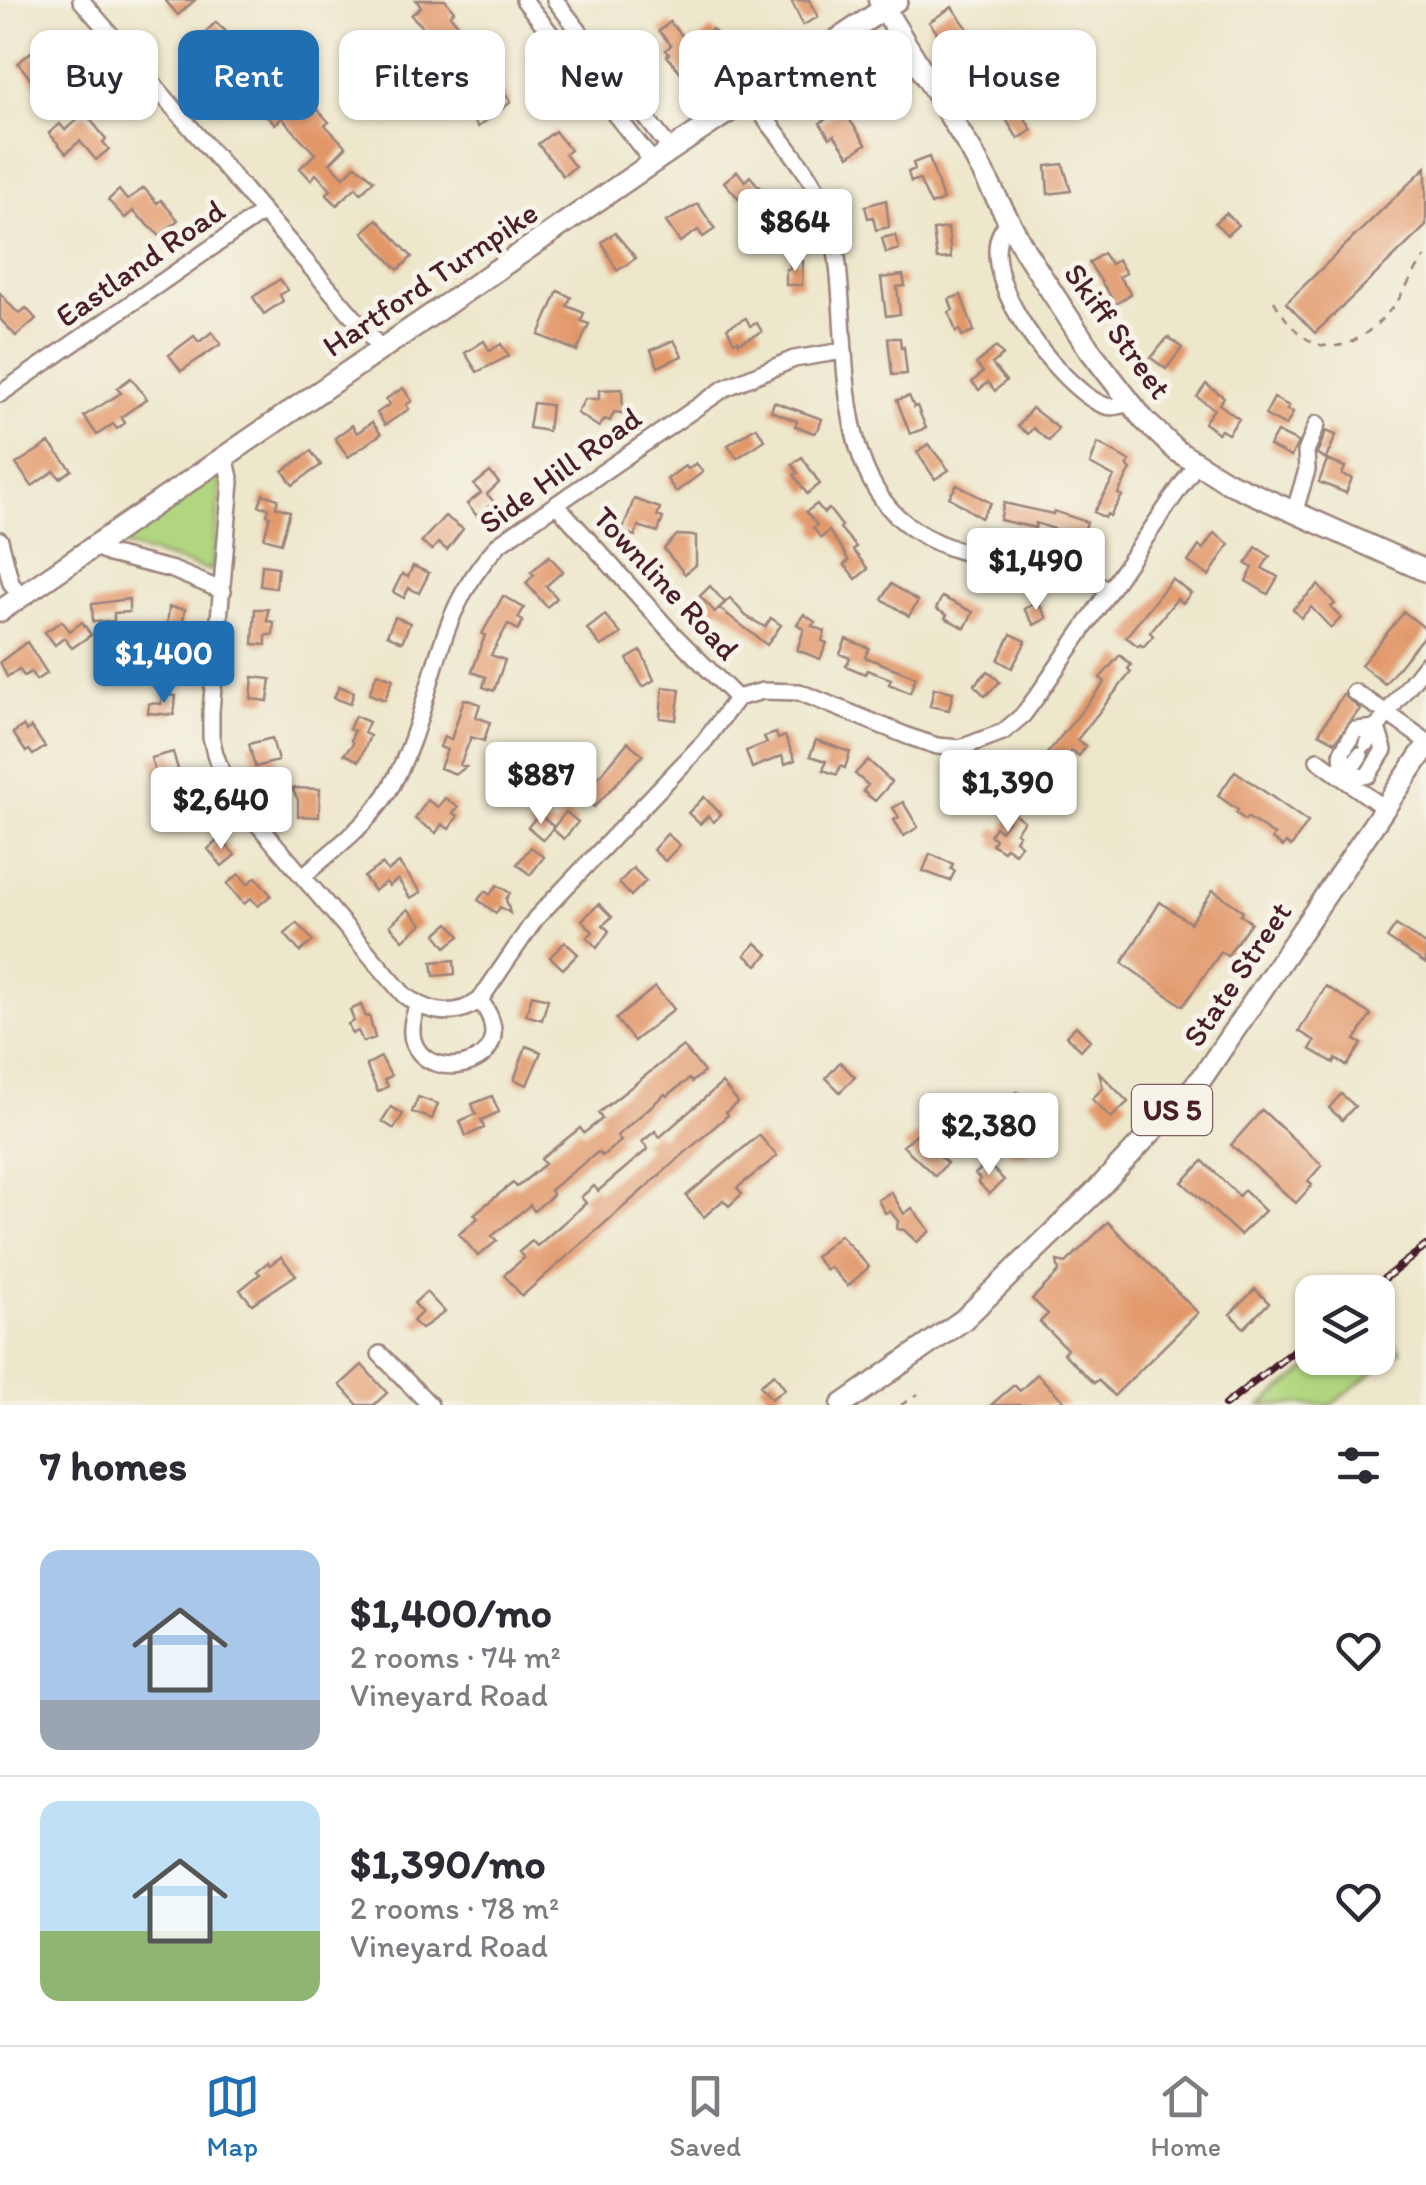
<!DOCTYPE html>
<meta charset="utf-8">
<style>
:root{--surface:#fff;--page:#f2f2f3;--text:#2b2b33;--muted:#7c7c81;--line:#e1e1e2;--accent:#1f6fb2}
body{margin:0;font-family:Itim,sans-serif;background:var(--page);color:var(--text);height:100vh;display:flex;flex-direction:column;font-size:38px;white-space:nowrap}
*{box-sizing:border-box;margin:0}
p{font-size:32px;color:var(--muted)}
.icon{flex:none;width:55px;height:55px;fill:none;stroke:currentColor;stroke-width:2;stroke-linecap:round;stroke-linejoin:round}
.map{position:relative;height:1405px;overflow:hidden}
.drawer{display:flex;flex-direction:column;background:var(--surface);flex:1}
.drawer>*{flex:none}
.top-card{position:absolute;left:30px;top:30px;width:1368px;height:90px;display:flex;gap:20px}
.controls{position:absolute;left:1295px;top:1275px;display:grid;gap:20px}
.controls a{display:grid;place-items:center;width:100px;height:100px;border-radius:20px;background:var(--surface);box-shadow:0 2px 8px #0004;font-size:50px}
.price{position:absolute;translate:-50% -85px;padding:0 22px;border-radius:10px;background:#fff;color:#222;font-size:32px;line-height:65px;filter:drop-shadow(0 2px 5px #0008)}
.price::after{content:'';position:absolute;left:50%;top:60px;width:30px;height:22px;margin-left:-15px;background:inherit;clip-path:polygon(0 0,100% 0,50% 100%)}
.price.on{background:var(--accent);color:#fff}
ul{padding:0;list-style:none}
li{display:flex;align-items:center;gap:30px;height:250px;padding:0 40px}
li+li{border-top:2px solid var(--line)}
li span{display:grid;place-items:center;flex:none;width:280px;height:200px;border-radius:20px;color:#555}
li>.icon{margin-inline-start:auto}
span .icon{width:120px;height:120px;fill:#fffc;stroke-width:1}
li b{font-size:42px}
h2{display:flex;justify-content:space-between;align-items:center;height:120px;padding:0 40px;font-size:42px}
.tag{padding:0 35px;border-radius:20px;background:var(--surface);box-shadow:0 2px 8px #0004;font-size:35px;line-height:90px}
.tag.on{background:var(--accent);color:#fff}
.dock{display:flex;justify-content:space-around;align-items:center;height:140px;border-top:2px solid var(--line);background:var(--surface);font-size:28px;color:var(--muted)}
.dock a{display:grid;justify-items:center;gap:5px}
.dock .on{color:var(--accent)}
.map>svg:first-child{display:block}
.green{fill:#b1d67f;stroke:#7e7a55;stroke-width:2.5}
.building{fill:#e29769}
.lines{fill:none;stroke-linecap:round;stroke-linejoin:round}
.minor-casing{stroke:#9c837b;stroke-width:20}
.major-casing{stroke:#9c837b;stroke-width:25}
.path{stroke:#9c837b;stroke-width:2.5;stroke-dasharray:8 8;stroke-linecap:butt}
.minor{stroke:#fff;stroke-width:15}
.major{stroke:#fff;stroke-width:20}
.rail-casing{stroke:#4a1f2b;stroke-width:8}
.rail{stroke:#f7f3e8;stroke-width:4;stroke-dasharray:11;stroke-linecap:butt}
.labels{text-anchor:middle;stroke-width:10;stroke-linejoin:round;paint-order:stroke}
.shield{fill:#f7f3e8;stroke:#7e5f64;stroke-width:2.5}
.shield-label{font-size:30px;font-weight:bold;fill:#4a1f2b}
.street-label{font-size:32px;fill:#4a1f2b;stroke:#f7f3e8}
</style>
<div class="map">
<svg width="1426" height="1405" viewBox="0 0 1426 1405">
<rect width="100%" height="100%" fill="#f7f3e8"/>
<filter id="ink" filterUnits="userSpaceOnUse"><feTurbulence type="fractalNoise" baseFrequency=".01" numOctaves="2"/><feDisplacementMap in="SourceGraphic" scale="20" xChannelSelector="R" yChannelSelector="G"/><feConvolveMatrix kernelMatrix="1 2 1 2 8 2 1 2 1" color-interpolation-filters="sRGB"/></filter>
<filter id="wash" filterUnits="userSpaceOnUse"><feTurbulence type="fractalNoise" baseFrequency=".0048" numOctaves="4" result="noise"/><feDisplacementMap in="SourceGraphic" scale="40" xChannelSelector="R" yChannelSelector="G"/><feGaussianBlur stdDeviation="2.25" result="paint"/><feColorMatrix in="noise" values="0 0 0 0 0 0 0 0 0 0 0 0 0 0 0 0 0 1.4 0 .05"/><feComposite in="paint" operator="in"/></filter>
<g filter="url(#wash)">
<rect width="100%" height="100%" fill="#ede7cb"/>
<path class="green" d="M213,476L221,478V483L212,571L123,545V538Z
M1378,1324L1401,1351L1331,1405H1261L1322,1358H1378Z"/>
<g id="blocks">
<path class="building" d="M165,0H195L178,15Z
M416,0H445L454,11L450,15L461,28L441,45L411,15L421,7Z
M791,0H809L818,17L803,25Z
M952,7L984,51L962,66L929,22Z
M216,22L243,48L240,50L248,59L234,72L201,36Z
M670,22L691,46L712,29L719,36L692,58L697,65L684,76L667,56L669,54L666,50L671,45L659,31Z
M999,49L1006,60L993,69L986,57Z
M31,52L54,85L43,95L18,63Z
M482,70L488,77L495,71L502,80L497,83L511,102L478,127L469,115L474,111L463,98L476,88L470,79Z
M302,77L314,90L306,97L329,122L325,125L346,147L330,163L344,177L356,165L374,180L361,193L356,187L337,205L326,194L331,190L316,174L311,180L300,168L315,154L282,118L275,124L263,112Z
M882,94L889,109L874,115L868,100Z
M1012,97L1032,130L1018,139L998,106Z
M839,104L866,144L849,156L834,135L830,138L820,123L831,116L828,112Z
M85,113L106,139L103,142L109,149L96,160L80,141L66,153L49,133L60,124L65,130Z
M555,131L570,150L565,154L575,167L563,176L538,144Z
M929,157L943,200L931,205L919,179L911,182L908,172L915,169L913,163Z
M1063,164L1071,191L1048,194L1046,166Z
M1426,167V226L1315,333L1286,303Z
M737,171L745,181L750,176L764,193L752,203L745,194L739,199L724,182Z
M144,188L157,203L161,200L178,220L160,236L133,211L125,218L108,200L119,190L127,200Z
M886,200L889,227L876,230L873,217L868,218L865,206Z
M698,204L715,229L703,237L698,230L680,242L666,222Z
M1226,213L1238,225L1227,235L1215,223Z
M377,219L412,257L398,270L363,232Z
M948,228L951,258L937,259L933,230Z
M615,233L636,258L617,271L602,242Z
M895,235L899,249L886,253L882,238Z
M1103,253L1111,264L1118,260L1126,273L1119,277L1131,294L1116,304L1089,263Z
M790,261H803L802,285H786V269H790Z
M903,275L905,286L897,287L900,314L886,316L881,278Z
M280,279L288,290L280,295L283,301L264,314L253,297Z
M558,291L571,297L567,306L584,313L581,321L589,324L577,351L539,335Z
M0,293L15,310L20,313L26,308L36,319L16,336L0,319Z
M961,295L974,331L962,336L960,330L956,332L949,312L953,310L949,299Z
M746,318L750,326L757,323L762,332L739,343L738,340L734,342L727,328Z
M212,332L221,344L181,371L169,355L194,336L199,342Z
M1168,337L1182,348L1166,369L1151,358Z
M888,338H900L901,348L904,347L907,374L892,375Z
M674,340L682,356L658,367L651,350Z
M484,341L490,351L501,344L509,356L477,372L465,353Z
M996,347L1003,355L992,364L1006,381L995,391L988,382L979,390L972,382L983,372L976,364Z
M131,378L147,399L121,417L125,423L117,429L113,424L97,435L84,416L121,393L117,388Z
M1206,384L1224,397L1219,404L1239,419L1228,434L1221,430L1218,433L1204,423L1214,409L1197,397Z
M403,388L412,401L406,405L409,409L385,425L377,413L390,404L386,399Z
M622,389L623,413L614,412L610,421L605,419L599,427L577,413L585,399H599V390Z
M909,396L914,407L917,406L926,428L910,434L897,400Z
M1274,398L1289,406L1287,410L1293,412L1286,426L1265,415Z
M774,402L822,419L819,428L814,433L795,426L797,421L771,411Z
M533,403L551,405L548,431L529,428Z
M1032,408L1058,428L1049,441L1033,428L1028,434L1018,426Z
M372,422L381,434L348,457L335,438L352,425L357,433Z
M756,427L765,440L737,458L728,445Z
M1326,431L1336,435L1326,459L1317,454Z
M1277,432L1298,442L1291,457L1269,446Z
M49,443L72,470L60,478L54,471L32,486L16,464Z
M1098,443L1130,461L1127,466L1131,469L1118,494L1122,496L1110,516L1107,514L1105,518L1094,512L1114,477L1090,464Z
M928,444L949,470L935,479L917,452Z
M311,451L321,465L293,485L283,471Z
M802,457L820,484L807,494L794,475L798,473L792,464Z
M1327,460L1345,467L1342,475L1352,478L1346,493L1319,482Z
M696,463L703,472L676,492L667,479L685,466L688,469Z
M490,472L499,483L487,494L494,502L477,516L467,504L481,493L474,485Z
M957,485L991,503L981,518L949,497Z
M263,494L278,499L276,507L290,511L281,543L264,538L270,516L267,515L269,508L259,506Z
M634,499L660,508L657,516L663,518L658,532L638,526L635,536L622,532Z
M1004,503L1053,514L1054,511L1087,522L1082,538L1036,523L1035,528L1000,520Z
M817,504L824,513L829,509L842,526L840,528L856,547L853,550L868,569L856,579L844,564L849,561L842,549L829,531L821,538L813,528L817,525L806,512Z
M445,516L463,529L447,550L438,543L432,550L421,542Z
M1214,533L1229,544L1209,576L1188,562L1199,546L1203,549Z
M677,535L696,536V565L685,574L664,549Z
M1256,547L1270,556L1262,568L1278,577L1268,594L1246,581L1253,568L1246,564Z
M549,556L563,571L546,586L557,598L547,607L526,583L534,575L531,572Z
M262,565L278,567L276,588L260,586Z
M413,566L429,573L419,593L409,588L404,598L393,592L402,574L408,577Z
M1172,579L1191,593L1183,603L1177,599L1150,632L1153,636L1143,647L1140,644L1138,646L1126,637Z
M891,584L918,601L909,616L882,599Z
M1318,585L1335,604L1331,607L1341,618L1331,628L1311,607L1301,618L1293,609Z
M710,586L725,603L715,612L700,596Z
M503,596L524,608L518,618L523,621L518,630L508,624L491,655L505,660L494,691L483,687L486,677L472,672L485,635L482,634Z
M942,597L973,612L965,628L945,618L947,615L936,609Z
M730,598L746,616L765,627L771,618L781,625L767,645L719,608Z
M129,599V612L114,613V621L93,622L92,604Z
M1037,601L1047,618L1034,625L1024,609Z
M169,607L185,609L180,639L159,636L160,626L167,627Z
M255,609H268L267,621L274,622L273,635H266V645L253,644Z
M1404,612L1426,629V633L1385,684L1361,665Z
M804,614L815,622L812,626L825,631L822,641L827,643L820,659L797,650L804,629L797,624Z
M605,615L621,634L601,646L587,629Z
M395,617L410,623L402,642L387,635Z
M62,621L70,631L82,622L91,635L72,648L64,638L55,645L45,632Z
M1011,634L1026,641L1012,668L998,660Z
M846,639L869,648L865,657L916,677L910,693L889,684L891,679L867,670L865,674L846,666L850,658L840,654Z
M27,642L47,673L36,680L31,672L24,676L19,669L7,677L0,662Z
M146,645L159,647L156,663L143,661Z
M641,651L654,680L643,687L627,659Z
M1120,655L1131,665L1128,669L1131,672L1077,740L1086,746L1079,756L1071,750L1061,765L1046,755L1105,682L1100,678Z
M988,671L1000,682L985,696L974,685Z
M377,673L393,679L385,700L369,694Z
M253,677L271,679L268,701L251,699Z
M339,686L354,692L350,704L334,698Z
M663,687L680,689L676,720L660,718Z
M934,688L953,692L949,710L930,706Z
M162,694L176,696L174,715L148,713L149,703L161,704Z
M1343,694L1360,709L1335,742L1319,733Z
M464,699L480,704L476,717L490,722L484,741L471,737L460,765L466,767L456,774L440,768L447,750L440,747L444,737L451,740Z
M355,716L369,722L364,733L370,736L359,761L344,754L353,744L351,740L354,731L349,729Z
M23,726L27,731L31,727L45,747L33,755L29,750L26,752L13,733Z
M776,733L778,739L785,736L795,760L785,764L782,756L752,768L746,751L767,743L764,737Z
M272,738L278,761L255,767L249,744Z
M816,740L850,752L845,768L840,766L837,775L823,770L826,761L810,756Z
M628,742L643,755L594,807L582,797Z
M173,752L179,773L157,779L151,758Z
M868,760L892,782L875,801L863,791L868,785L855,774Z
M1046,770L1058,777L1042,807L1023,795L1033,779L1039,782Z
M1235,771L1308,822L1291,847L1286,843L1283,847L1272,839L1274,835L1247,817L1245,820L1236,813L1238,810L1218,796Z
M292,788L320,789L319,817L298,816V800Z
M704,797L721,814L714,822L708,816L700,824L688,813Z
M445,798L458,807L453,813L458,816L449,829L442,824L436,833L415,819L427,800L438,807Z
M903,802L918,827L904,836L894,820L899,817L893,808Z
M194,803L207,819L193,830L180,814Z
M566,812L578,822L564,839L552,829Z
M1013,813L1024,821L1016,832L1019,834L1015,840L1021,845L1015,853L1006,847L1003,851L992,844L995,839L990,835L995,827L1001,831Z
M539,814L554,827L543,840L528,827Z
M667,834L680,845L665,861L653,850Z
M220,838L235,855L222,866L208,849Z
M531,847L544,857L530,875L517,864Z
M930,854L953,864L951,869L955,871L950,881L923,871Z
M399,863L421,892L410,898L398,879L389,886L386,882L374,891L364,877L382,864L388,871Z
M633,868L646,881L631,896L619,883Z
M239,874L248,884L256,877L271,895L258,906L251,898L244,904L227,884Z
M497,885L510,893L506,899L510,913L500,907L496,913L478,900L485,891L490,895Z
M1213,890L1243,911L1240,915L1251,922L1227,956L1221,952L1183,1006L1122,963L1160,902L1190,923Z
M599,904L612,917L603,925L609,931L597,948L587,937L593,932L582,920Z
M408,909L422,924L403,940L390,925Z
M297,923L313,941L300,952L285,934Z
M449,923L460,936L446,947L436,934Z
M1396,925L1426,945V964L1387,938Z
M565,942L578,954L563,969L550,957Z
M756,943L768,954L757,965L745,955Z
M454,960L455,974L434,976L432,962Z
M1326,986L1371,1015L1355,1040L1362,1044L1347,1066L1336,1059L1334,1063L1310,1049L1315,1041L1299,1031Z
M655,987L674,1009L634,1041L616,1019Z
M532,995L548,999L542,1020L526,1015Z
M361,1005L366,1017L369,1016L375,1038L363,1042L358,1031L352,1034L348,1024L354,1021L350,1010Z
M1076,1026L1090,1040L1081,1050L1066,1036Z
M526,1046L541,1052L527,1085L514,1080Z
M683,1046L704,1072L692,1082L689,1079L667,1096L665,1094L617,1136L621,1141L602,1156L598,1152L550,1190L553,1195L534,1211L530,1205L492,1236L497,1241L478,1256L459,1234L478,1218L474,1214L513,1183L517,1187L545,1164L541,1159L580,1128L584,1133L602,1119L598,1113Z
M381,1057L391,1076L384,1080L388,1086L378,1092L366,1065Z
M840,1062L855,1077L840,1092L826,1078Z
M1099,1072L1128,1102L1111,1118L1092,1099L1103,1088Z
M722,1083L738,1102L726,1112L728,1115L522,1296L504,1275L524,1258L519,1252L532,1241L537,1246L586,1203L581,1197L594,1186L598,1191L648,1149L642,1142L655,1131L660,1137Z
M1017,1092L1029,1104L1014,1119L1002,1107Z
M1341,1094L1355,1106L1342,1120L1329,1108Z
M492,1096L499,1112L481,1120L484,1128L466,1136L460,1121L476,1114L472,1104Z
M418,1097L438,1104L432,1119L412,1112Z
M391,1107L403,1114L394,1129L382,1121Z
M1262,1110L1322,1165L1308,1181L1312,1185L1296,1203L1231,1145Z
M1025,1129L1038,1140L1024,1156L1020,1152L1016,1156L1008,1148Z
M916,1134L947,1163L935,1176L903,1146Z
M759,1135L777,1156L737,1188L742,1194L729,1206L723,1200L704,1217L686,1196Z
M1203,1161L1239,1196L1244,1190L1265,1211L1240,1235L1182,1182Z
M987,1163L1004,1180L989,1194L978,1182L980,1179L975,1174Z
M891,1192L904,1214L912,1208L930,1231L917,1242L904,1230L897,1229L898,1221L890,1211L885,1213L878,1200Z
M1108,1222L1198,1313L1114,1396L1098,1380L1094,1383L1063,1353L1067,1349L1040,1322L1048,1314L1032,1299L1059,1272L1057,1261L1066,1263Z
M840,1235L869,1267L848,1286L830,1267L826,1270L815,1257Z
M281,1257L296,1275L252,1304L240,1290L260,1274L257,1271L268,1262L270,1265Z
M1255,1289L1269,1303L1244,1328L1230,1314Z
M426,1292L445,1312L421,1329L413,1321L422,1312L414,1303Z
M362,1365L387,1393L374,1405H358L340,1385Z
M774,1374L785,1389L771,1399L760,1385Z
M1037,1374L1068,1405H991L1014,1385L1020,1391Z"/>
</g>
</g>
<g filter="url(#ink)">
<use href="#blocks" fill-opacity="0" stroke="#9c837b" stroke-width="2.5"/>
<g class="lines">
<defs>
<path id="minor" d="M81,0L381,349
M524,0L653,162
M555,0L671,150
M749,97C776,135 819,178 831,225C853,311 827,450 897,516C962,576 1045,548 1109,591
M1009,222C963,264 1061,391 1106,406C1114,408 1121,406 1129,403
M0,394L263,212
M225,456L231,482L211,711V737L215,754L224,779L238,801L404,995C428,1013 454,1019 480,1000L536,918L704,742L737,698L763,691L799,692L910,737L937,746L960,748L1003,732L1023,715L1040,692L1196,464
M556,504L670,631L737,698
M1294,513L1307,470L1306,452L1317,424
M0,540L11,583L21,597
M96,546L109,554L173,570L223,591
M1426,664L1387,713L1426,741
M1354,692L1387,713L1367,743
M1377,728L1384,750L1368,775L1344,779L1342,752L1355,730Z
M1360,755L1344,779L1383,807
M1318,760L1344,779
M957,792L960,748
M303,876C332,851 365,827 386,795C437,713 426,620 500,543L725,388L794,359L843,351
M418,1005C380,1094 538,1079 480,1000
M380,1354L430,1405"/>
<path id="major" d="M879,0L972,152L1025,251L1089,349L1144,420L1177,451L1227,482L1426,571
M0,611L671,150L897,0
M842,1405L963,1320L1096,1191L1202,1078L1426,747"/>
</defs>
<use href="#minor" class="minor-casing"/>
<use href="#major" class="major-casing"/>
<path class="path" d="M1274,301C1311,365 1353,357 1396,303C1407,288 1414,270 1426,257
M901,1405L918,1394"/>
<use href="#minor" class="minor"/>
<use href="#major" class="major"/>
<defs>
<path id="rail" d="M1367,1292L1426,1246
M1225,1405L1312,1336"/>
</defs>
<use href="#rail" class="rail-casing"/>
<use href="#rail" class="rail"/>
</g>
</g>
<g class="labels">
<rect class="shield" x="1132" y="1085" width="80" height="50" rx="8"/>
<g class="shield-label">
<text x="1172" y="1120">US 5</text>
</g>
<g class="street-label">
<text transform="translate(140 263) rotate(-35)" y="11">Eastland Road</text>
<text transform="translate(430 279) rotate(-34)" y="11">Hartford Turnpike</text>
<text transform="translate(1118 331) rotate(54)" y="11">Skiff Street</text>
<text transform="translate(560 470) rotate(-36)" y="11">Side Hill Road</text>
<text transform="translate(666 583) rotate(47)" y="11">Townline Road</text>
<text transform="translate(1237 974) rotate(-56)" y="11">State Street</text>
</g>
</g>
</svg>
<div class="controls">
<a><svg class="icon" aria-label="layers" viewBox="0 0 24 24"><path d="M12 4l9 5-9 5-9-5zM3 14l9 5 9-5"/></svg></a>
</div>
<b class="price" style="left:795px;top:274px">$864</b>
<b class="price" style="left:1036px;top:613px">$1,490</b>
<b class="price on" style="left:164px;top:706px">$1,400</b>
<b class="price" style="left:541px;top:827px">$887</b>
<b class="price" style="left:1008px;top:835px">$1,390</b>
<b class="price" style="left:221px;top:852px">$2,640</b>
<b class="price" style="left:989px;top:1178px">$2,380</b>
<div class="top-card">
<a class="tag">Buy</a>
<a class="tag on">Rent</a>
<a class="tag">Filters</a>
<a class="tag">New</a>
<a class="tag">Apartment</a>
<a class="tag">House</a>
</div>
</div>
<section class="drawer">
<h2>7 homes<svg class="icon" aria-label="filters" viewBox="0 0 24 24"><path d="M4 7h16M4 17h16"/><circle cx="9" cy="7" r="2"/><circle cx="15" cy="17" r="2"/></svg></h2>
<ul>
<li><span style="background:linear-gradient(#a9c7e8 75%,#9aa5b1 0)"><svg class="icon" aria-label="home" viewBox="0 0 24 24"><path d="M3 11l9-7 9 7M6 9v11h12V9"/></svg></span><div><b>$1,400/mo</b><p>2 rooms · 74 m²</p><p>Vineyard Road</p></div><svg class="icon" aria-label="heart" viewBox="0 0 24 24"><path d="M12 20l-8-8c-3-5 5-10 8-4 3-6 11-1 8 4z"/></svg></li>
<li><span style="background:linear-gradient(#bfe0f5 65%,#8fb573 0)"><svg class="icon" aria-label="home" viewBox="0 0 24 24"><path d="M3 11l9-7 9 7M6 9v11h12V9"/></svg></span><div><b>$1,390/mo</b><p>2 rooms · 78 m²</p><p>Vineyard Road</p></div><svg class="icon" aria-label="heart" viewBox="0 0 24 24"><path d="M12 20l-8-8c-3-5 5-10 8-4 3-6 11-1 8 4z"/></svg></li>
</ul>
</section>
<nav class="dock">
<a class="on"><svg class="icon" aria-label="map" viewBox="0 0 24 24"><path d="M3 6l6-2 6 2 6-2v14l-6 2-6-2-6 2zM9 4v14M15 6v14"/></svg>Map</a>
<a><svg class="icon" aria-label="saved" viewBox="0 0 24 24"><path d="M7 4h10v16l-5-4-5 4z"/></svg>Saved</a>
<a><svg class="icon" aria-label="home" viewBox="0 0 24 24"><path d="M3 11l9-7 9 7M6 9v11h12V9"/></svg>Home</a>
</nav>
